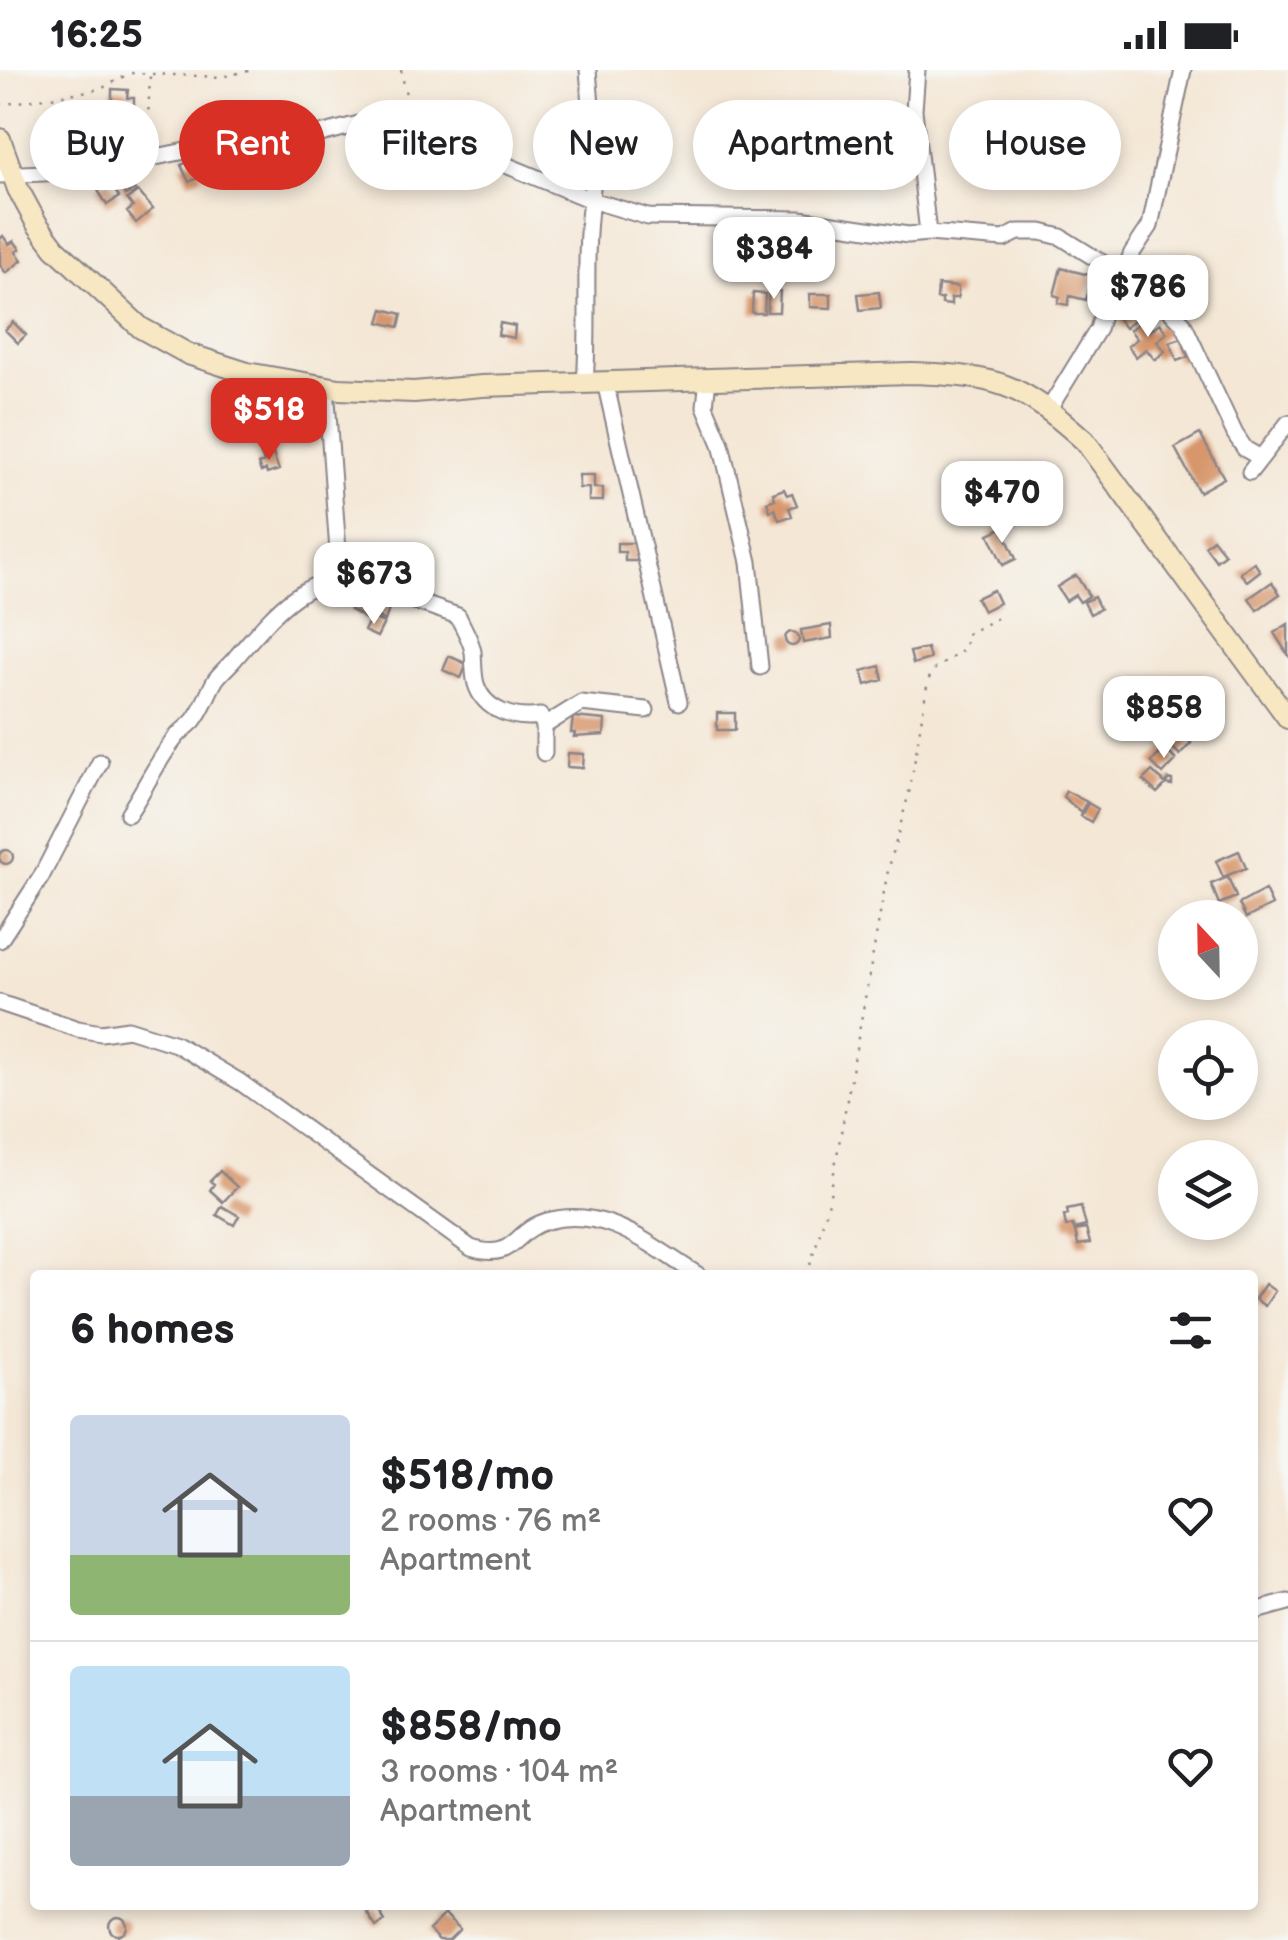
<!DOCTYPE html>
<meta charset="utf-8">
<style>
:root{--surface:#fff;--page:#f6f6f6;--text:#202124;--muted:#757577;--line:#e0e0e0;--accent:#d93025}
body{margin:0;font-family:"Balsamiq Sans",sans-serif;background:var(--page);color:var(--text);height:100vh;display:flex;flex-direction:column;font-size:38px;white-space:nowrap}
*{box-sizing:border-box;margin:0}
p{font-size:32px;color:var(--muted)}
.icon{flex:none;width:55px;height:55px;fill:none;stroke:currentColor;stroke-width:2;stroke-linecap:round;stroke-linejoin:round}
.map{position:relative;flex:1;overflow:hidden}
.sheet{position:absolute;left:30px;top:1200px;width:1228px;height:640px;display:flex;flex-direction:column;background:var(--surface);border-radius:10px;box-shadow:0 5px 15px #0003}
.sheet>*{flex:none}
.hud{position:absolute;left:30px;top:30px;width:1230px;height:90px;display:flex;gap:20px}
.needle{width:65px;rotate:338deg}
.tools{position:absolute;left:1158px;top:830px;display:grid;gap:20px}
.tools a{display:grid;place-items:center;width:100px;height:100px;border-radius:50%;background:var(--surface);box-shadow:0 5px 15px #0003;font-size:50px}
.price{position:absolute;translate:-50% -85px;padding:0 22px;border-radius:20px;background:#fff;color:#222;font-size:32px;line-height:65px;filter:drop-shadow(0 2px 5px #0008)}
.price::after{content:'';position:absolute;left:50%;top:60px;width:30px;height:22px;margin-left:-15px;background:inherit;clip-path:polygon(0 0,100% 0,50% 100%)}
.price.current{background:var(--accent);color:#fff}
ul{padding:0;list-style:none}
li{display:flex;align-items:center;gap:30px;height:250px;padding:0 40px}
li+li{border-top:2px solid var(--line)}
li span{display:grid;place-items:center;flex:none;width:280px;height:200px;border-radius:10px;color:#555}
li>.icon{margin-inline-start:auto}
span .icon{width:120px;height:120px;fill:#fffc;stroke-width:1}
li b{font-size:42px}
h2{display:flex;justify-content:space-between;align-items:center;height:120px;padding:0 40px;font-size:42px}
.chip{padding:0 35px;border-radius:45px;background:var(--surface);box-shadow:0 5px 15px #0003;font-size:35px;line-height:90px}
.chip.current{background:var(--accent);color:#fff}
.status{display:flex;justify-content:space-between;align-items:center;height:70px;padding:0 50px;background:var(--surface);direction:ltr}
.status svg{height:28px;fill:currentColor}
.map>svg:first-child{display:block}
.building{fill:#d7966c}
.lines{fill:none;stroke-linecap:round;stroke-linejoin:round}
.street-casing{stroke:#8b8488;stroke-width:19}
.secondary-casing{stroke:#8b8488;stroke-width:24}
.path{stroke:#8b8488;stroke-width:2.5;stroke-dasharray:2.5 8;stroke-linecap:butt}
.street{stroke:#fff;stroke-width:15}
.secondary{stroke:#f7e8c3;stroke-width:20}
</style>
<div class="status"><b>16:25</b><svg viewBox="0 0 49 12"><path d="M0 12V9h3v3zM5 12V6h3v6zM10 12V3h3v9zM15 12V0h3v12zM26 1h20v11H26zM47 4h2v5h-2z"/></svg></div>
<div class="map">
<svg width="1288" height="1870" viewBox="0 0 1288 1870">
<rect width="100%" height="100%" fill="#f6f6f2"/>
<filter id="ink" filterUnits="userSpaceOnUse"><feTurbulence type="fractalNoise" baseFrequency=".01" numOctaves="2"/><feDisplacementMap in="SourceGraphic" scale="20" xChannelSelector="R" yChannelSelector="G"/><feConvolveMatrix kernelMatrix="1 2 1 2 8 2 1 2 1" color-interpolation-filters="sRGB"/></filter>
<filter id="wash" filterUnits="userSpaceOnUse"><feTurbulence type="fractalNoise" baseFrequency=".0048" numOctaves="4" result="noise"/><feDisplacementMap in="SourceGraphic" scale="40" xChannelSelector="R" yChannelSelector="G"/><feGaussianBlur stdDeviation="2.25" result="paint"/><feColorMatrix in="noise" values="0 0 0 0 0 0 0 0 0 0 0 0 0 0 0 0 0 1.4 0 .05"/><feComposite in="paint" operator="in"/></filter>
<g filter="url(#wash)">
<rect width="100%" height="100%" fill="#f4e7d5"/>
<g id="blocks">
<path class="building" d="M112,19L128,20L127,28H134V45H112Z
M194,89L202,106L189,112L181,95Z
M127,106L135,120L125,125L117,111Z
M108,109L119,127L107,135L96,117Z
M138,121L153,139L136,153L127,142L133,137L127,129Z
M3,166L9,174L14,171L20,179L16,182L22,190L6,203L0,195V169Z
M1061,198L1093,206L1086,230L1070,226L1068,235L1058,233L1060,227L1054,225Z
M938,215L958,217V228H951V235L942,234V229H937Z
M769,221H780L779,242H767Z
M879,222L881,238L860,240L858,224Z
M753,223L765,224L764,243H752Z
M810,224H831V238L810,237Z
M383,239L402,244L399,257L379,252Z
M1131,239L1137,248L1125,258L1118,249Z
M1141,251L1149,262L1160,253L1167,263L1157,271L1165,281L1155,290L1146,279L1136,287L1128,276L1137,269L1130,260Z
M13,252L26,265L18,273L5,260Z
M500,253L515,256L514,268L498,265Z
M1182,268L1188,287L1177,291L1170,272Z
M1200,364L1224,408L1199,422L1175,378Z
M272,381L279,400L267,404L266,400L261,402L258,394L264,392L261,385Z
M579,405H594V418H603V431H589V418H579Z
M784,419L787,425L792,423L797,435L789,438L792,446L779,450L775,439L770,441L767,432L775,429L773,423Z
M1002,458L1016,489L1003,495L989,464Z
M1213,469L1225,484L1216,491L1205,476Z
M617,473H638V491H625V482H617Z
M1254,492L1260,501L1247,511L1240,503Z
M1076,505L1089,526L1080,532L1075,525L1066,531L1057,517Z
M1272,512L1280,524L1257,540L1249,528Z
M993,520L999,533L983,541L976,528Z
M358,526L374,535L366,549L350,540Z
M1094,527L1100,539L1090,544L1084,532Z
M384,533L390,536L385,551L373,544L378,534L383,537Z
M371,547L384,553L377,567L364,561Z
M1288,554V585L1274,563Z
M831,555L832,568L803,573L801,560Z
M785 569a7 7 0 1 1 14 0a7 7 0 1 1-14 0Z
M927,578L930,589L913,594L910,582Z
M449,586L467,594L461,608L443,600Z
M880,596L883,610L866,615L862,601Z
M717,643H735V660H717Z
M573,647L605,650L604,665L574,667L575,663H571Z
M1180,663L1191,673L1180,685L1169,674Z
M1165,679L1176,690L1163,704L1151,692Z
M568,683L584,684L583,698L567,697Z
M1152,701L1166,714L1168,709L1172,710V715L1166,714L1157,723L1143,710Z
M1066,721L1087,732L1081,742L1063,727Z
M1088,733L1098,739L1091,752L1081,746Z
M-1 787a7 7 0 1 1 14 0a7 7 0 1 1-14 0Z
M1239,781L1246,798L1223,807L1216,791Z
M1228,807L1236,827L1219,834L1211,814Z
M1265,820L1272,835L1246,848L1239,834Z
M220,1101L237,1117L223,1132L210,1120L214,1114L210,1111Z
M222,1136L239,1146L234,1155L217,1145Z
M1081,1137L1086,1156L1074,1159L1073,1155L1066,1157L1064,1146L1068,1145L1067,1140Z
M1086,1159L1090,1173L1078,1175L1075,1161Z
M1265,1214L1275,1221L1265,1236L1255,1229Z
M376,1837L385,1851L376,1857L367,1843Z
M445,1844L460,1859L449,1870H439L429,1860Z
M109 1856a9 9 0 1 1 18 0a9 9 0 1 1-18 0Z"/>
</g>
</g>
<g filter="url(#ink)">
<use href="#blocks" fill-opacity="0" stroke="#8b8488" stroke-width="2.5"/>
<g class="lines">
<defs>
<path id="street" d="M0,105L87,101L200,78L230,82L263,79L409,41L455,74L591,130L595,83L588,0
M928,163L1004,169L1018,162H1041L1061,167L1106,195L1112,204L1122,207L1168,238L1183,253L1235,364L1245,379L1261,388
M708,309L705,336L721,374L749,492L760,597
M605,312L679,632
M585,313C590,252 583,191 591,130L648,147L800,149L908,165L928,163L914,40L917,0
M326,317L340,509
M1049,339L1098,259L1108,224L1122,207L1132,183L1150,156L1183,0
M1250,402L1288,353
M544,656L581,633L646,640
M128,744C145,719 158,689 177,666C182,660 189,656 194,650C204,637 208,622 216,609C222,601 231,594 237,586C268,551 302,504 354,510L458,546C463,558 471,569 473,582C474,593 473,603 476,614C484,641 515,650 540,646L544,656V683
M0,870L41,807L100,692
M0,933L78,959L101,963L128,959L176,974L240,1012L471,1178C516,1192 512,1161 547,1151C606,1135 651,1176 698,1205
M1252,1542L1288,1532"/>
<path id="secondary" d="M0,69L18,119L37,154L55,178L141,258L188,284L247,303L339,319L414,322L482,316L911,303C998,306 1019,312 1085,371L1288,648"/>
</defs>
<use href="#street" class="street-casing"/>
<use href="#secondary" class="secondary-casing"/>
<path class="path" d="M401,0L406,25
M0,35L101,19L130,3L221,7L253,0
M147,72L150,5
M807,1205L828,1136L887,805L910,719L928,610L935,599L965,579L967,564L999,547"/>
<use href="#street" class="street"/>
<use href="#secondary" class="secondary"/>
</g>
</g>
</svg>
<div class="tools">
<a><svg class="needle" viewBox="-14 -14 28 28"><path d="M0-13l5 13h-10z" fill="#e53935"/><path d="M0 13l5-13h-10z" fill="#757577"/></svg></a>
<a><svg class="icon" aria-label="locate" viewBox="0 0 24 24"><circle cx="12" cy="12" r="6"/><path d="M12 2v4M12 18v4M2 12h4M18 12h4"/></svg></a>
<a><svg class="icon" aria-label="layers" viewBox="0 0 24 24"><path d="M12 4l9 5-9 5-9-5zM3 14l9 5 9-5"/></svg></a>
</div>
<b class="price" style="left:774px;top:232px">$384</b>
<b class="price" style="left:1148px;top:270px">$786</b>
<b class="price current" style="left:269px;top:393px">$518</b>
<b class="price" style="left:1002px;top:476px">$470</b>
<b class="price" style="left:374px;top:557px">$673</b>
<b class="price" style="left:1164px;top:691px">$858</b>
<div class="hud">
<a class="chip">Buy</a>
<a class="chip current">Rent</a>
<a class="chip">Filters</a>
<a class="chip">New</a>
<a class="chip">Apartment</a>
<a class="chip">House</a>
</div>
<section class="sheet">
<h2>6 homes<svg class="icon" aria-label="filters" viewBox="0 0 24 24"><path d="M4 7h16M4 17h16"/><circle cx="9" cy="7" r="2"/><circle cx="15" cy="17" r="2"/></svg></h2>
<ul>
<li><span style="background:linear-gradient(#c9d6e8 70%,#8fb573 0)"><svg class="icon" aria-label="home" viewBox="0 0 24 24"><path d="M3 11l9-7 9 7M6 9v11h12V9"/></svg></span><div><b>$518/mo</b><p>2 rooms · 76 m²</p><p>Apartment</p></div><svg class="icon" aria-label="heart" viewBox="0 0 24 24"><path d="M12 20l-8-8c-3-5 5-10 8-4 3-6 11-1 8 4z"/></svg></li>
<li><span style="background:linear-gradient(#bfe0f5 65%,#9aa5b1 0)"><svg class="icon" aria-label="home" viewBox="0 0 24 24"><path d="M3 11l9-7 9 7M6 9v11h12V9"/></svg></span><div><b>$858/mo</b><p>3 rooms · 104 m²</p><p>Apartment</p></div><svg class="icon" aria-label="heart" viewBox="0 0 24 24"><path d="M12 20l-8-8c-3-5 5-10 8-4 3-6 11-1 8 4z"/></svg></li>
</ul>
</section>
</div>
